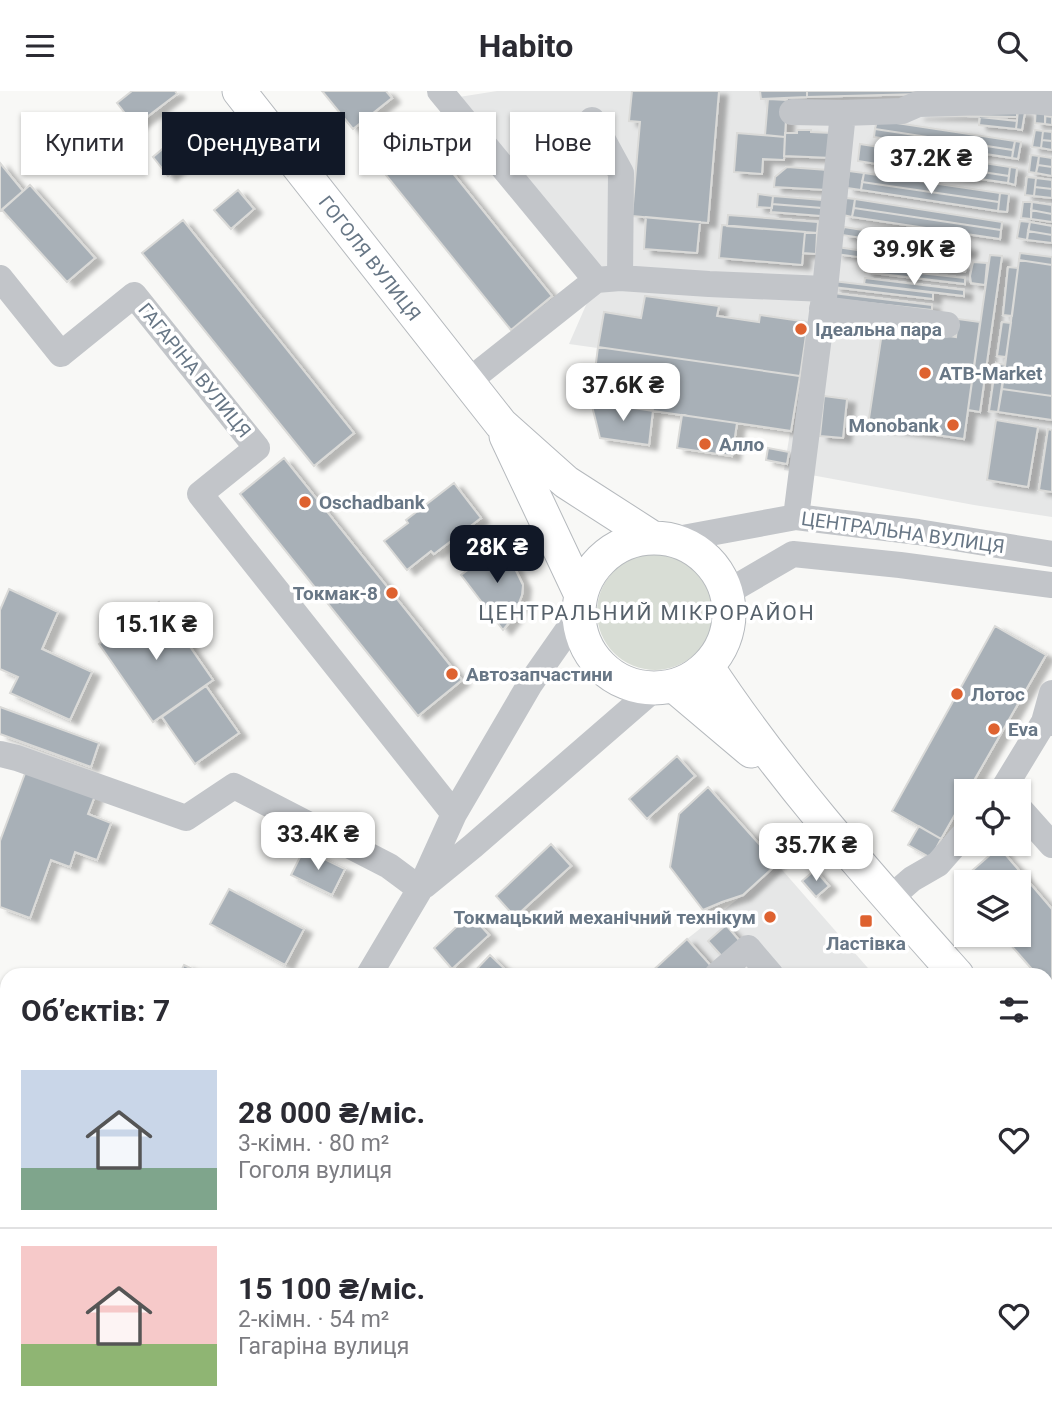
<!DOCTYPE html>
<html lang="uk">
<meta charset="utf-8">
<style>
:root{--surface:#fff;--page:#f2f2f3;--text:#2b2b33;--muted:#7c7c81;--line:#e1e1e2;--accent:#111827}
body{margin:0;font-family:Roboto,sans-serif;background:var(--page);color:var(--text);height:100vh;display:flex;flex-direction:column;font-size:26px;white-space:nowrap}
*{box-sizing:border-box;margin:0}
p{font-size:23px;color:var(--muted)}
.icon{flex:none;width:38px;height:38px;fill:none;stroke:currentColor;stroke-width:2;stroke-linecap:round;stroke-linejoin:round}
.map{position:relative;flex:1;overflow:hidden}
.sheet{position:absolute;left:0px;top:877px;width:1054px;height:450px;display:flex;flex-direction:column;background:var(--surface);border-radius:21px 21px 0 0;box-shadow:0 2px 5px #0004}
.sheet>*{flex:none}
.guide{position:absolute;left:21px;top:21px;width:700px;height:63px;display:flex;gap:14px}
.controls{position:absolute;left:954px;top:688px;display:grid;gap:14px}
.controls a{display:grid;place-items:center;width:77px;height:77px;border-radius:0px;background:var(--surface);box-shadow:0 2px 5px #0004;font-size:35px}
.price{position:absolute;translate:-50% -60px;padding:0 16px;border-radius:14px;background:#fff;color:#222;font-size:23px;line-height:46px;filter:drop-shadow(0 2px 4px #0008)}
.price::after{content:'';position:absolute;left:50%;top:42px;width:21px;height:16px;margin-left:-10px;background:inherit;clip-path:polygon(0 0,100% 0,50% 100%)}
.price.active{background:var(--accent);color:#fff}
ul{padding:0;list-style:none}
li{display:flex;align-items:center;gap:21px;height:175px;padding:0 21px}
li+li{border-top:2px solid var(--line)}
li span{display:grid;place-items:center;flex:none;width:196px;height:140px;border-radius:0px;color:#555}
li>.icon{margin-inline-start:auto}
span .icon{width:84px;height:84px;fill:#fffc;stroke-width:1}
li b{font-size:30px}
h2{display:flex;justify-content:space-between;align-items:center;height:84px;padding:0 21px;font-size:30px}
.tag{padding:0 24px;border-radius:0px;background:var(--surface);box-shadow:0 2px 5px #0004;font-size:24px;line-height:63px}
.tag.active{background:var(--accent);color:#fff}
header{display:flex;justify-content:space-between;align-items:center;height:91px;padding:0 21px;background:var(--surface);font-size:32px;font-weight:700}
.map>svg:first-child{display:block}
.built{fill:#e6e7e7}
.green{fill:#d8ddd5}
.building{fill:#a8b0b7;stroke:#dadad8;stroke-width:2;filter:url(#shadow)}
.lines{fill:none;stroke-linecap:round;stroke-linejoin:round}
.major-casing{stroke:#b5b9bd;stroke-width:35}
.minor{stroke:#c2c5c9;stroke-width:26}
.major{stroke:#fff;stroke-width:33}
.poi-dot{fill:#de6230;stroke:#fff;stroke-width:2.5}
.labels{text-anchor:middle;stroke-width:7;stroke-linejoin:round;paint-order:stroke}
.street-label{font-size:19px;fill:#687786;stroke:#fff}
.poi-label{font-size:19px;font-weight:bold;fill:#687786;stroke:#fff;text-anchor:start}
.neighbourhood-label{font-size:21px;letter-spacing:2px;fill:#56616b;stroke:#fff}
</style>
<header><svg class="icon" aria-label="menu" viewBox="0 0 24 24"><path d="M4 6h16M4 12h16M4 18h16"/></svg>Habito<svg class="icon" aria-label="search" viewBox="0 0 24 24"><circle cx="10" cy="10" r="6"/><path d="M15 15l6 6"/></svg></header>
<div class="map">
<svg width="1052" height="1326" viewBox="0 0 1052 1326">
<defs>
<filter id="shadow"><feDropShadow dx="8" dy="4.5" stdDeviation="2" flood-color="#0004"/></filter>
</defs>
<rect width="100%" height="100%" fill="#f8f8f6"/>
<path class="built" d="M497,0H1052V426L974,414L784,379L799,285L569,253L600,182L459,6Z
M777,773L874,884H648L687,848L743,804Z
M1046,1080L1052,1087V1140L1047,1144Z"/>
<path class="green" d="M597 521a58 58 0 1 1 116 0a58 58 0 1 1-116 0Z"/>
<path class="building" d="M132,0H175L177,3L135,35L117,12Z
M322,0H386L392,7L353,38Z
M632,0H719L708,132L632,125L640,31L629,30Z
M760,0H807V6L761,8Z
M807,0H921V3L807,6Z
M768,8L787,9L785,46L765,44Z
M1036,15L1046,16L1045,33L1035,32Z
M1017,20V26L916,24Z
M1018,20L1025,21L1022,39L1016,38Z
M1045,25L1052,26V34L1045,33Z
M980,26L1017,30L1016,38L979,34Z
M877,29L1015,50L1013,59L875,38Z
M192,33L208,52L168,85L153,66Z
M875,38L1013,59L1012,67L874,46Z
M418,39L552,205L511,239L377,73Z
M797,39H811V41L833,42V67L784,65L785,42H797Z
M1035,39L1043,40L1041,57L1032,56Z
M1043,40L1052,41V50L1042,49Z
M737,42L785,46L784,69L763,68L762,83L734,81Z
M1042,49L1052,50V59L1041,57Z
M1015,50L1021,51L1018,68L1012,67Z
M860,53L886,57L883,74L858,70Z
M886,57L1010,76L1009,85L884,66Z
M1031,64L1039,65L1036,82L1029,81Z
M1039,65L1052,67V76L1038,74Z
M884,66L1009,85L1008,92L883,74Z
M0,72L23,100L0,120Z
M1038,74L1052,76V85L1036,82Z
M787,76L828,79L827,99L774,96L775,86Z
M1010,76L1017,77L1015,94L1008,92Z
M849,80L864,82L861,99L847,97Z
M864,82L1000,102L999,111L862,91Z
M1027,86L1036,87L1034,105L1025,104Z
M1036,87L1052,89V98L1035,96Z
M862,91L999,111L998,120L861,99Z
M30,94L95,167L67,191L2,119Z
M1035,96L1052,98V107L1034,105Z
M238,99L254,118L231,138L214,119Z
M1000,102L1009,103L1007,121L998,120Z
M758,103L773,105L772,117L757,116Z
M773,105L823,109L822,117L772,113Z
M846,107L855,108L852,126L843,124Z
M855,108L1002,131L1001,139L854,117Z
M1023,111H1032L1031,128L1021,127Z
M1032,111L1052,114V123L1031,119Z
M772,113L822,117L821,125L771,121Z
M854,117L1001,139L1000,148L852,126Z
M1031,119L1052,123V131L1031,128Z
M728,124L818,131L817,142L727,135Z
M646,126L700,131L697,162L644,158Z
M183,129L354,342L314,375L142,162Z
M1020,130L1030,131L1027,149L1017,147Z
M1030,131L1052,135V144L1028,140Z
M722,134L805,141L802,174L719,167Z
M844,136L970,156L968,163L842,144Z
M1028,140L1052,144V152L1027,149Z
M805,141L817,142L816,163L803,162Z
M837,156L966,175L965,181L836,163Z
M1020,162L1052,166V174L1019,169Z
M990,164L1002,165L980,321L968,319Z
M1019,169L1052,174V305L1002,298Z
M973,171L987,172L985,194L971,192L970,185Z
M865,176L965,187V193L865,181Z
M1008,176L1018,177L1012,225L1003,224Z
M865,187L964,199V205L864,193Z
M833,190L933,202V208L833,196Z
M833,202L932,214V219L832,208Z
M645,205L719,215L717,225L759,231L760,224L808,231L800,285L598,256L604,221L641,227Z
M958,228L980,231L964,348L868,334L883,235L956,246Z
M1002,231L1011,232L1006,266L997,265Z
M598,256L800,285L791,340L591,311Z
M996,272L1005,274L998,321L989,320Z
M1002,298L1052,305V329L998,321Z
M824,305L847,308L843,347L820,345Z
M591,311L653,319L649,354L600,347Z
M682,324L737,332L732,365L677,357Z
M996,329L1038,336L1028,396L987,389Z
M1048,338L1052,339V401L1039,399Z
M768,357L789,361L787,373L766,369Z
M284,367L462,589L418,625L240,403Z
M454,392L481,427L434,463L431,460L407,479L384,450L408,432L406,429Z
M501,454L507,461L523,494L522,504L513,527L503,539L461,484Z
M9,498L58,521L42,558L92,581L70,629L10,602L18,586L0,578V519Z
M159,511L213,589L153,631L99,553Z
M995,535L1046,564L968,700H966V704L941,748L892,720Z
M206,595L239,642L195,673L162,626Z
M0,616L99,652L91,676L0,643Z
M677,665L695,685L647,728L629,708Z
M27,677L96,702L88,723L111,732L97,769L75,761L70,776L51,769L30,827L0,816V750Z
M708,696L777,773L743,804L722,811L703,819L670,776L679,723Z
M919,735L941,748L931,767L908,754Z
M551,753L571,775L515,826L496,805Z
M999,756L1052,818V902L1046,895V884H1037L1002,844H1018V791H966V802L958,792Z
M304,758L345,778L332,804L291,784Z
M815,779L829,795L816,806L802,790Z
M229,798L304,838L285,874L210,833Z
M470,823L489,844L452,878L434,857Z
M726,834L745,856L727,871L708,850Z
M687,848L712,876L703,884H648Z
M490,864L511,884H471Z
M184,874L204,884H179Z
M1046,1122L1052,1129V1140L1046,1144Z
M5,1297L7,1298V1320H48L51,1321L48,1326H9L0,1321V1307Z
M724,1320H755L760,1326H722L719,1323Z
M784,1320H848L839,1326H784L781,1322Z"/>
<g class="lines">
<defs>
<path id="major" d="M239,0L501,333L566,391L653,447
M506,345L581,504
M579 522a75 75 0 1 1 150 0a75 75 0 1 1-150 0Z
M707,575C780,686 869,785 957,884
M674,595L751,660
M1046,985L1052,991"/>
</defs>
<use href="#major" class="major-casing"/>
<path class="minor" d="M440,0L596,189
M792,21L843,22L825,198
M843,22L902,20L918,13L1031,10L1052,12
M592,29L621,82L620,187
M0,187L61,263L134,204L257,357L200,403L454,723
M822,218L947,234
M468,292L480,281L596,189L620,187L709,193L825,198L796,426
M672,449L796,426L918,441L1052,463
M726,502L793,463L900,474L1052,494
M1044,631L1052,602
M0,663L17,667L186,727L234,695L389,775L420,798
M1002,700L1044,631L1052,632
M1018,716L1052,754
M424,795L473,755L654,598
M889,808L912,788L938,773L966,741
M369,884L420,798L454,723L530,593L579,523
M717,884L748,857L771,884
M1046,1194L1052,1189
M1046,1290L1052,1277
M131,1326L134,1320
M881,1326L889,1320
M1029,1326L1033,1320"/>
<use href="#major" class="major"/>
</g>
<g class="poi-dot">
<circle cx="801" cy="238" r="7"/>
<circle cx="925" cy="282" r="7"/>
<circle cx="953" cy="334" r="7"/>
<circle cx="705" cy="353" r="7"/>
<circle cx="305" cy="411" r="7"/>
<circle cx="392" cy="502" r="7"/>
<circle cx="452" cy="583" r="7"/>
<circle cx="957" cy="603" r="7"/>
<circle cx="994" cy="638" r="7"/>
<circle cx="770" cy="826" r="7"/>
<rect x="859" y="823" width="14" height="14" rx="3.5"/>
</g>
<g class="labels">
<g class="street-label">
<text transform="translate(370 167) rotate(52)" y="7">ГОГОЛЯ ВУЛИЦЯ</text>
<text transform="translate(195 279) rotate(51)" y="7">ГАГАРІНА ВУЛИЦЯ</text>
<text transform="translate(903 441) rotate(8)" y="7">ЦЕНТРАЛЬНА ВУЛИЦЯ</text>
</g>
<g class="poi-label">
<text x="815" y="245">Ідеальна пара</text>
<text x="939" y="289">ATB-Market</text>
<text x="939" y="341" text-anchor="end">Monobank</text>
<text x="719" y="360">Алло</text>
<text x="319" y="418">Oschadbank</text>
<text x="378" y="509" text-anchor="end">Токмак-8</text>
<text x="466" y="590">Автозапчастини</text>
<text x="971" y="610">Лотос</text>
<text x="1008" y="645">Eva</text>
<text x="756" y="833" text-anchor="end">Токмацький механічний технікум</text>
<text x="866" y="859" text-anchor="middle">Ластівка</text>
</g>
<g class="neighbourhood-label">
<text x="647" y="529">ЦЕНТРАЛЬНИЙ МІКРОРАЙОН</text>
</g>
</g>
</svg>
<div class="controls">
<a><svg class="icon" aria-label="locate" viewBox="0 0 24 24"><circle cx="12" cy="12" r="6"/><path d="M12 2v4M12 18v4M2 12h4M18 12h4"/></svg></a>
<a><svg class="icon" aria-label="layers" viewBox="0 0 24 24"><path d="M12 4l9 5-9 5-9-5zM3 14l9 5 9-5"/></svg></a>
</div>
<b class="price" style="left:931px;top:105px">37.2K ₴</b>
<b class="price" style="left:914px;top:196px">39.9K ₴</b>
<b class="price" style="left:623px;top:332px">37.6K ₴</b>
<b class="price active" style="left:497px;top:494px">28K ₴</b>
<b class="price" style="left:156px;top:571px">15.1K ₴</b>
<b class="price" style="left:318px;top:781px">33.4K ₴</b>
<b class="price" style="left:816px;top:792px">35.7K ₴</b>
<div class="guide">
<a class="tag">Купити</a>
<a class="tag active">Орендувати</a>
<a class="tag">Фільтри</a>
<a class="tag">Нове</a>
</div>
<section class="sheet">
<h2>Об’єктів: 7<svg class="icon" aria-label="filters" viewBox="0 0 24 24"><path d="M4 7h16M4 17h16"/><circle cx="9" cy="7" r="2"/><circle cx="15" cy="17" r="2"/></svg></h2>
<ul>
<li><span style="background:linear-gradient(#c9d6e8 70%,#7fa58c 0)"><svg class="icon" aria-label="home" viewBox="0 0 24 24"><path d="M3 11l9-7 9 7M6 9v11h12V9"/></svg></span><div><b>28 000 ₴/міс.</b><p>3-кімн. · 80 m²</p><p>Гоголя вулиця</p></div><svg class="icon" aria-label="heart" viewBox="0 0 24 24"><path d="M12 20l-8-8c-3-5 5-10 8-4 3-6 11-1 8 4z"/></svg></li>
<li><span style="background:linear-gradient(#f6c9c9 70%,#8fb573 0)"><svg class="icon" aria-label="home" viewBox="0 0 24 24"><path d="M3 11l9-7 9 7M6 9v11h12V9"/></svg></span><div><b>15 100 ₴/міс.</b><p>2-кімн. · 54 m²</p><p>Гагаріна вулиця</p></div><svg class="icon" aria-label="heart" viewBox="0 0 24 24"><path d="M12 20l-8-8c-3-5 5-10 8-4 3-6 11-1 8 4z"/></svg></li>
</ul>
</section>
</div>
